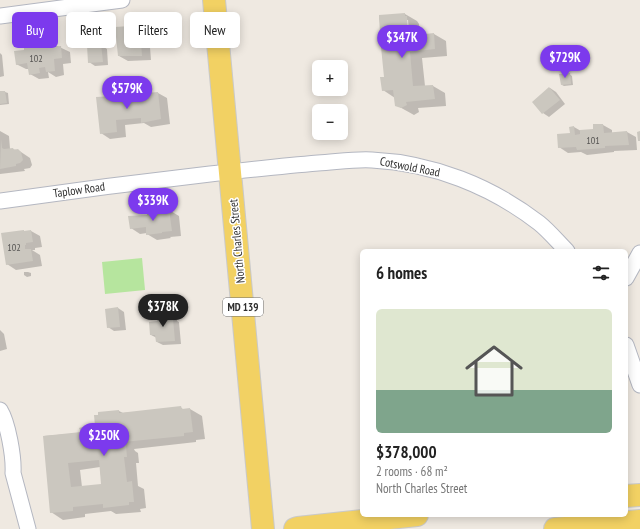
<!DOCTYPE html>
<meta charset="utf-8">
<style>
:root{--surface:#fff;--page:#f2f2f2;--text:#222;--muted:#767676;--accent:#7c3aed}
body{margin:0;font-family:"PT Sans Narrow",sans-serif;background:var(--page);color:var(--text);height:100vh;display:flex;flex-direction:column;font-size:15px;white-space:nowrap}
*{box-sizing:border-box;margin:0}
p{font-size:13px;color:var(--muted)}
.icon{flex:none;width:22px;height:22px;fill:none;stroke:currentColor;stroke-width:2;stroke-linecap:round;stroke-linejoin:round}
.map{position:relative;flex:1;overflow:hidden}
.drawer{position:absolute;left:360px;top:249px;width:268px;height:268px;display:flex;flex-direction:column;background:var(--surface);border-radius:6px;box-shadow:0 2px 10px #0003}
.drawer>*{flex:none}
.top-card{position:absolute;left:12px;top:12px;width:288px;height:36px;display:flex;gap:8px}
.controls{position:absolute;left:312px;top:60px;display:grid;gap:8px}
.controls a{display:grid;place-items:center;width:36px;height:36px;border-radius:6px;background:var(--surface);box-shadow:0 2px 10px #0003;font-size:20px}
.price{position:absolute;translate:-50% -34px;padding:0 9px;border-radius:14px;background:var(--accent);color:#fff;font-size:13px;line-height:26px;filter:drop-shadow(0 1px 2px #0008)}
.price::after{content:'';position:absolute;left:50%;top:24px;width:12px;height:9px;margin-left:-6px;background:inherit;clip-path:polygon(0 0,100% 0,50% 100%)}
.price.selected{background:#222;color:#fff}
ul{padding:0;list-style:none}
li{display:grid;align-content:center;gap:8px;height:212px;padding:0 16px}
li span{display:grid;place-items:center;height:124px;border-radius:6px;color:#555}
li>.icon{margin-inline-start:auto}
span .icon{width:72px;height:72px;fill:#fffc;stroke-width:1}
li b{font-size:17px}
h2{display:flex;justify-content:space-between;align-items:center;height:48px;padding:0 16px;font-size:17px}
.tag{padding:0 14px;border-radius:6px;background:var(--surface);box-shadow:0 2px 10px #0003;font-size:14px;line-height:36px}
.tag.selected{background:var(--accent);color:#fff}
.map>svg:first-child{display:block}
.green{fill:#b6e59e}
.shadow{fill:#0003;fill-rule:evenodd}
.building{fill:#cbc7bf;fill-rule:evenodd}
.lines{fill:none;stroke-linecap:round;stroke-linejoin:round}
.street-casing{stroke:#b4b7c1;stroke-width:17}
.primary-casing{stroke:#c9c9c9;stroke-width:24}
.street{stroke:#fff;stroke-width:15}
.primary{stroke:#f2d163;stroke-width:22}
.labels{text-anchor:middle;stroke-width:3;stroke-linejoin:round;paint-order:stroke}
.number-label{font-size:10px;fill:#555452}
.shield{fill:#fff;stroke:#6d6d6d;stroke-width:1}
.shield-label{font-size:11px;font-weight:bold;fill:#2e2e2e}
.street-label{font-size:12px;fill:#2e2e2e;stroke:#fff}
</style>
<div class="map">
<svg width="640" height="529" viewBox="0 0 640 529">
<rect width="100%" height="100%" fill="#efe9e1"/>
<path class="green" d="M142,258L145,290L105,294L102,262Z"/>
<path class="shadow" d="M405,14L417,21L419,24L420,36L434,34L446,41L447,56L422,58L425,86H433L445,93L446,106L418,108L419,112L414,115L396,105L395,98L383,90ZM406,20H408L410,41H408Z
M146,26L155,31L156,47H150L151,60L128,61L119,56Z
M51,43L70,52L71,63L63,64L64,75L56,77L48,72L49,78L39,79L30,74L29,69H26L16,64L25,50Z
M101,45L107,49L108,65L95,66L89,62Z
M0,53L2,55L4,76L0,77Z
M569,74L572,76L573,85L564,86L562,85Z
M550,88L556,92L565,104L549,117L543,113L533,102Z
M0,92H5L8,93L9,104L0,105Z
M133,93L137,94L158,93L167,98L170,124L151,127L144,123L125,125L126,137L110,139L101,133L113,97L125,101Z
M603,125L612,130V133L627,132L636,137L637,150L614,151V152L587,155L581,152L568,153L559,147L571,134L570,128L574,127L581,131L594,130Z
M0,131L9,136L10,149L18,150L30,158L32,165L30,168L24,169L25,171L0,174Z
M161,209L164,211L169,210L179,216L181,236L170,237L171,238L157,240L147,234V233L140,234L131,228Z
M31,231L40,236L42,247L35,248V250H32L40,255L42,266L16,270L7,264Z
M24,272H28L31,273V276L27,277L24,275Z
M118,308L124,312L126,330L114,331L108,327Z
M171,313L177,316V321L179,322L181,344L163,345L157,342V338L151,335L158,322Z
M0,330L4,334L7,349L0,351Z
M181,408L185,410L190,409L202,416L205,439L196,440V442L134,449L135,451L138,453L139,463H136L138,486L144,489L146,508L140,509L141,512L116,514L111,511L85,514V517L63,520L51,512L44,436L82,433L86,427L97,433L119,411L123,413ZM100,467L102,485L82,487L80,470Z"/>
<path class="building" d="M405,13V16H407L408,36L434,33L435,49L410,52L413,86L433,85L435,99L406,102L407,105L401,108L395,106L393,90L382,91L380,77H384L380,37L379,34L380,32L379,19V15Z
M146,25L147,42H141L142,56H118L115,27Z
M52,42V47L61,46L62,58L54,59L55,71L46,72L45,67L39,68L40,73L29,75L27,63L16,65L14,51L24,50V45Z
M101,44L103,62L88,63L87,45Z
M570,73L571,84L561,85L559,74Z
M549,87L560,100L542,114L532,102Z
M0,91H5L7,103L0,104Z
M133,92L134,94L158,92L161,119L141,123V118L116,120L117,132L100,134L96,97L113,96L114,102L116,97L119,96L123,99V95L125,93Z
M593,124H603L604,133L627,131L629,145L605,146V148L577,150L576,147L558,148L557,134L570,133L569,127L574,126L575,135L580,134V130L593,129Z
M640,131V141H638L637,132Z
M1,139L2,148L4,149L13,148L14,150L18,149L21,152L23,160L20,163L16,164V166L0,169Z
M156,208H161V210L169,209L172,231L162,232V233L146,235V227L130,229L128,216L147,215V211L156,210Z
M24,230V231L31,230L33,242L26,243V245H25V249H31L33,261L6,265L1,233Z
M118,307L120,327L107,328L105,309Z
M171,312V318H173L175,341L156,342L155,335H150L149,322L157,321V319H158V313Z
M181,406L182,409L190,408L193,432L184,433V436L123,442V445H126L127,457H124L127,482L132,481L134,502H129V505L103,508V504L73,507V511L50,513L43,436L81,432L79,428L86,426L90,438L96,437L94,415H98V412L119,410V413ZM99,460L101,484L71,487L68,463Z"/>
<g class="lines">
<defs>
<path id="street" d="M0,16L122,0
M0,201C70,191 140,182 210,174C246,170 282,166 318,163C336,162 354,159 372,160C433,163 491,186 539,223C549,231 558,242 567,251
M626,278L640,253
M626,345L640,385
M0,410C8,423 14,457 13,473L28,529"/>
<path id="primary" d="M214,0L263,529
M626,496L640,495
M295,529L298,528L417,515
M555,529L640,521"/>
</defs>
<use href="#street" class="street-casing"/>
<use href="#primary" class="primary-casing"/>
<use href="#street" class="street"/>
<use href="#primary" class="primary"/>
</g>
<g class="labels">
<g class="number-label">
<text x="36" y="62">102</text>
<text x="593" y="144">101</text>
<text x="14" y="251">102</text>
</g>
<rect class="shield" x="223" y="298" width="40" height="18" rx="3"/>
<g class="shield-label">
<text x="243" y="311">MD 139</text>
</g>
<g class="street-label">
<text transform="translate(410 167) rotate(11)" y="4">Cotswold Road</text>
<text transform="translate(79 190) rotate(-8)" y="4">Taplow Road</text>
<text transform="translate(237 241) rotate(-95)" y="4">North Charles Street</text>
</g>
</g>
</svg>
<div class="controls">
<a>+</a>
<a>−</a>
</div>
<b class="price" style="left:402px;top:59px">$347K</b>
<b class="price" style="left:565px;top:79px">$729K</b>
<b class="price" style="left:127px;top:110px">$579K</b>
<b class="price" style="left:153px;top:222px">$339K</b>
<b class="price selected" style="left:163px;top:328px">$378K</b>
<b class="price" style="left:104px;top:457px">$250K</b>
<div class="top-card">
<a class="tag selected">Buy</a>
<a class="tag">Rent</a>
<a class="tag">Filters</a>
<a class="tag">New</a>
</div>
<section class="drawer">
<h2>6 homes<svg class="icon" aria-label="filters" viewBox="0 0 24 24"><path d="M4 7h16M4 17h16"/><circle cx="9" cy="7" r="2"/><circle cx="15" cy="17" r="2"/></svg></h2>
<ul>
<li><span style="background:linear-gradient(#dfe7d0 65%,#7fa58c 0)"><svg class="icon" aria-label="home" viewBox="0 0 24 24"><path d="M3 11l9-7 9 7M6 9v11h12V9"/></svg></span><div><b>$378,000</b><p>2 rooms · 68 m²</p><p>North Charles Street</p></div></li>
</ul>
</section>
</div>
